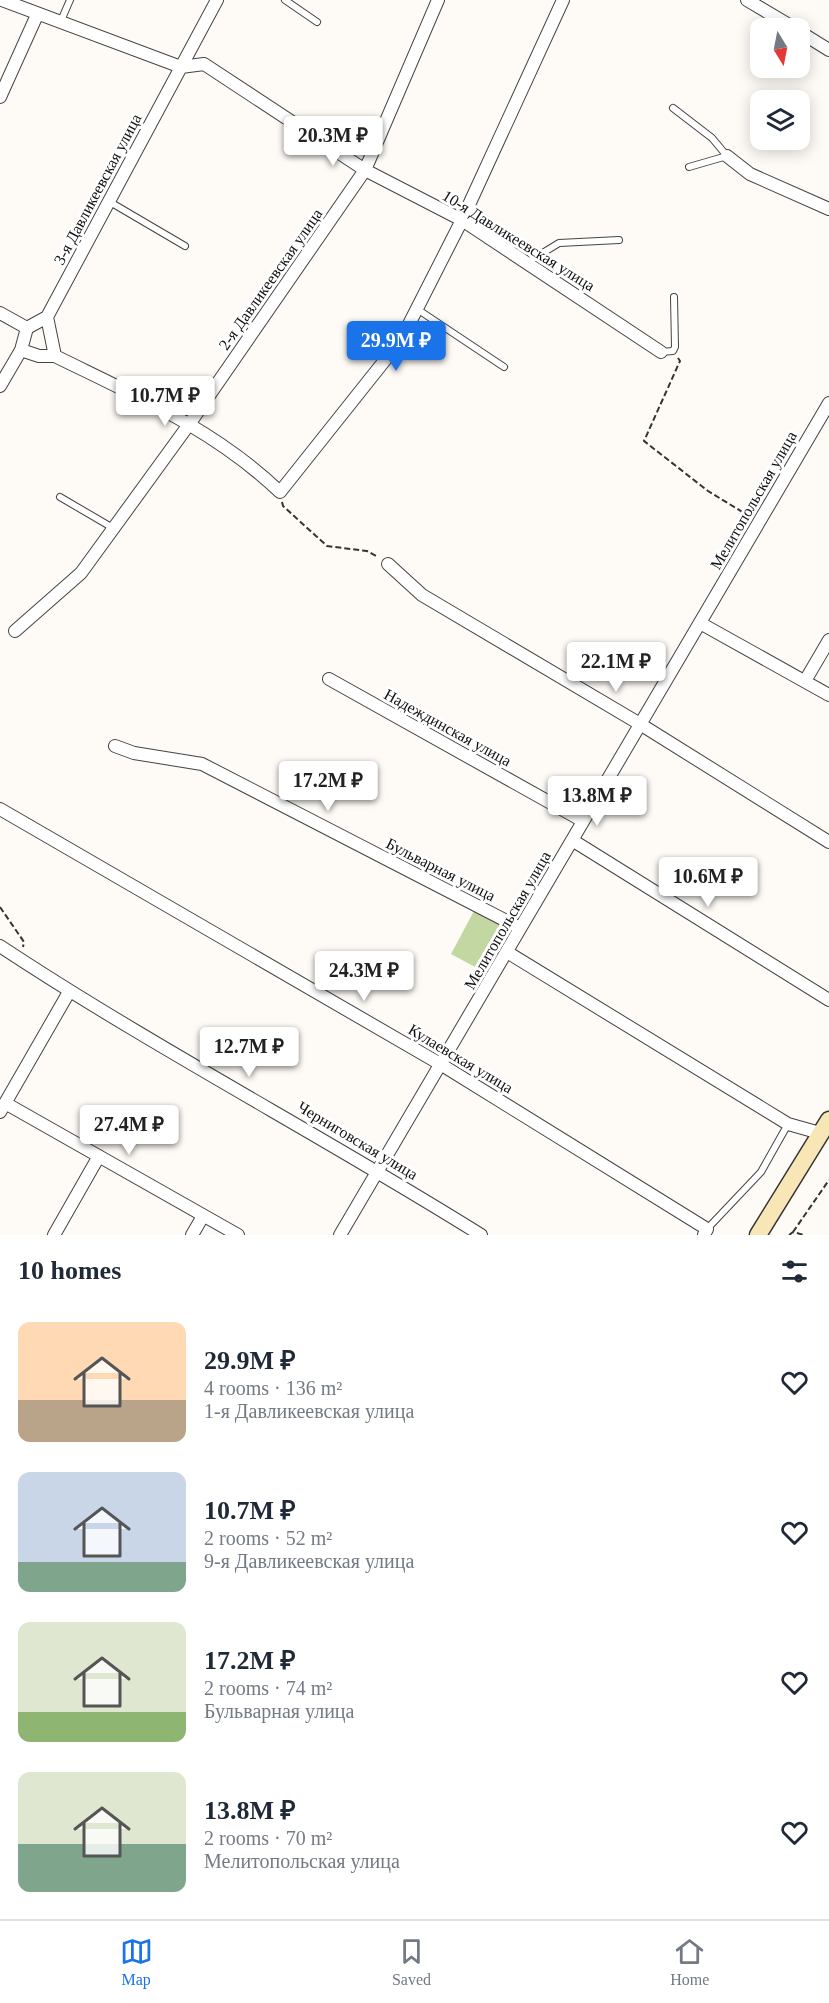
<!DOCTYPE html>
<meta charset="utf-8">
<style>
:root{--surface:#fff;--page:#f2f2f3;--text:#1f2937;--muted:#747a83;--line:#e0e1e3;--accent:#1a73e8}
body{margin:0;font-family:Georgia,serif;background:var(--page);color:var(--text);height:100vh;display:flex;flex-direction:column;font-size:22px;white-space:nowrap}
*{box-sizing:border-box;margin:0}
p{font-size:20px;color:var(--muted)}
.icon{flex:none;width:33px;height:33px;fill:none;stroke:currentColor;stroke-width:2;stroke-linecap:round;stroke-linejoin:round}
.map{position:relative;height:1235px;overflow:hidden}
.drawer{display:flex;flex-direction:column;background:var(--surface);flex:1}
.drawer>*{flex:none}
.needle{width:39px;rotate:170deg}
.controls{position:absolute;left:750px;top:18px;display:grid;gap:12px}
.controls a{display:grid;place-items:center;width:60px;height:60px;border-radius:12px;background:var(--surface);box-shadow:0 3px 15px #0003;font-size:30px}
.price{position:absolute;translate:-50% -51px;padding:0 14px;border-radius:6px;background:#fff;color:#222;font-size:20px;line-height:39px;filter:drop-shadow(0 2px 3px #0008)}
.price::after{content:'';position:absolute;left:50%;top:36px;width:18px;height:14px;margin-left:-9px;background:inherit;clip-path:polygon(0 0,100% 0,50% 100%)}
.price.selected{background:var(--accent);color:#fff}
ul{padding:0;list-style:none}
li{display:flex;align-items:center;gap:18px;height:150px;padding:0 18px}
li span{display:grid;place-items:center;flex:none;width:168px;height:120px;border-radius:12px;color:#555}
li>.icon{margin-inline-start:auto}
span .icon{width:72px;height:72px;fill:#fffc;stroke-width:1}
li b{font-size:26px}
h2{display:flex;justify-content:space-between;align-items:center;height:72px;padding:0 18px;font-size:26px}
.menu{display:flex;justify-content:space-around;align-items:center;height:84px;border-top:2px solid var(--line);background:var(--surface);font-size:16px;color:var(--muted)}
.menu a{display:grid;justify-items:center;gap:3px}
.menu .selected{color:var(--accent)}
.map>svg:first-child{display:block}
.forest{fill:#c2d7a1}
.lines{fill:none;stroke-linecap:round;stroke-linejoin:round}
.lane-casing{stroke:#444;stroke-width:8}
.street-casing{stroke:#444;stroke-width:14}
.secondary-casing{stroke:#333;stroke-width:19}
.path{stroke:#333;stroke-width:2;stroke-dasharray:6 3;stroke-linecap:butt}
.lane{stroke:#fff;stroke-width:6}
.street{stroke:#fff;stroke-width:12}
.secondary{stroke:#f9e6b6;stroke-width:16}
.labels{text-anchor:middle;stroke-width:6;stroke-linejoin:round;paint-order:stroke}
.street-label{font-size:16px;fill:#111;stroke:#fff}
</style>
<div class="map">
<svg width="829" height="1235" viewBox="0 0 829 1235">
<rect width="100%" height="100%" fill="#fefbf6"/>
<path class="forest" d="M475,909L512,929L488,974L451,954Z"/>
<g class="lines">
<defs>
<path id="lane" d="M285,0L317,22
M60,23L70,0
M673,108L712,138L727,156L689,167
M110,202L185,246
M528,262L559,243L619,240
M417,309L504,367
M661,352L673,351L675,347L674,297
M60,497L113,528
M707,1229L761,1172L788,1124"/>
<path id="street" d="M2,0L181,67L204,64L365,170L462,220L661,352
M747,0L794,28
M800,32L829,50
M0,97L37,15
M727,156L750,174L829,209
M0,313L27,328
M47,317L55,356
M21,350L39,356H55C136,396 214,429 280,492L401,340L462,220L563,0
M0,386L21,350L27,328L47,317L217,0
M388,564L422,595L640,724L829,842
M700,623L829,695
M15,631L81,573L190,423L365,170L438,0
M329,679L583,821
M805,681L829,640
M115,746L134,753L202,764L520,928
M0,809L442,1065L707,1229L704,1235
M572,840L829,1000
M0,946C156,1049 323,1136 481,1235
M507,952L788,1124L820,1133
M5,1103L238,1235
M0,1112L69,992
M54,1235L99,1156
M192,1235L203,1216
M340,1235L829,403"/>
<path id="secondary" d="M758,1235L829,1120"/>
</defs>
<use href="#lane" class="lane-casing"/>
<use href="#street" class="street-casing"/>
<use href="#secondary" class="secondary-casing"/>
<path class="path" d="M678,358L680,361L644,441L708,491L749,516
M282,502L283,506L327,546L367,551L378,557
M0,907L24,942L23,947
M793,1232L829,1180
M789,1235L793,1232L804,1235"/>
<use href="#lane" class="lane"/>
<use href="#street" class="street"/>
<use href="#secondary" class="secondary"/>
</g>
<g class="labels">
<g class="street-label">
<text transform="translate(97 189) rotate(-62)" y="6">3-я Давликеевская улица</text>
<text transform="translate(519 240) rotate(32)" y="6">10-я Давликеевская улица</text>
<text transform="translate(270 279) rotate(-55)" y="6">2-я Давликеевская улица</text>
<text transform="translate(753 500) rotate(-60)" y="6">Мелитопольская улица</text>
<text transform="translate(448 727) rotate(29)" y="6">Надеждинская улица</text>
<text transform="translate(441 869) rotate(27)" y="6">Бульварная улица</text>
<text transform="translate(507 920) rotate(-60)" y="6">Мелитопольская улица</text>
<text transform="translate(461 1058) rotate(31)" y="6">Кулаевская улица</text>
<text transform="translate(358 1140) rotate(31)" y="6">Черниговская улица</text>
</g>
</g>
</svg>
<div class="controls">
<a><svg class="needle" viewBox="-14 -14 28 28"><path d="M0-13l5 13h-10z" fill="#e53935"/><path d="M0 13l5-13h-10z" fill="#747a83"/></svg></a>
<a><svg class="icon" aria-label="layers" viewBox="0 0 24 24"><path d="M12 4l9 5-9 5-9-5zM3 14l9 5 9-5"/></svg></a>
</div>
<b class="price" style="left:333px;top:167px">20.3M ₽</b>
<b class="price selected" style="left:396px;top:372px">29.9M ₽</b>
<b class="price" style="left:165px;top:427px">10.7M ₽</b>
<b class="price" style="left:616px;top:693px">22.1M ₽</b>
<b class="price" style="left:328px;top:812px">17.2M ₽</b>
<b class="price" style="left:597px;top:827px">13.8M ₽</b>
<b class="price" style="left:708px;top:908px">10.6M ₽</b>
<b class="price" style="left:364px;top:1002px">24.3M ₽</b>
<b class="price" style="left:249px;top:1078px">12.7M ₽</b>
<b class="price" style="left:129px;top:1156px">27.4M ₽</b>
</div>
<section class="drawer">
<h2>10 homes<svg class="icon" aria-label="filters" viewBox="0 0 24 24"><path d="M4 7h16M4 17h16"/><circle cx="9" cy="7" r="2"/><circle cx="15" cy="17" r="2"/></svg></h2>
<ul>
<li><span style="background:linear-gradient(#ffd9b3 65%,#b9a48a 0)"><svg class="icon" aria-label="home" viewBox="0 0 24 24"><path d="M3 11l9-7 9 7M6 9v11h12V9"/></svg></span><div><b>29.9M ₽</b><p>4 rooms · 136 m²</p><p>1-я Давликеевская улица</p></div><svg class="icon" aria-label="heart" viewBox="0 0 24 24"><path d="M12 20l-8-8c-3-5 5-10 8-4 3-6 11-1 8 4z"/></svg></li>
<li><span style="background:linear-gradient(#c9d6e8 75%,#7fa58c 0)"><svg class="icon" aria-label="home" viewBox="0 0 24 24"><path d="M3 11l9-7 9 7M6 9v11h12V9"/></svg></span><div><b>10.7M ₽</b><p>2 rooms · 52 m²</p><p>9-я Давликеевская улица</p></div><svg class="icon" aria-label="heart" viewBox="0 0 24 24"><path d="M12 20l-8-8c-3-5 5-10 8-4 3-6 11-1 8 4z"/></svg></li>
<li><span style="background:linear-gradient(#dfe7d0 75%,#8fb573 0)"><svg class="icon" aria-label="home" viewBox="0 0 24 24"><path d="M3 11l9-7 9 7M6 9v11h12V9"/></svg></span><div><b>17.2M ₽</b><p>2 rooms · 74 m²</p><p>Бульварная улица</p></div><svg class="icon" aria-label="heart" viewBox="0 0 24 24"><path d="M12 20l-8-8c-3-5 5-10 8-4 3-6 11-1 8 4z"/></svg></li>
<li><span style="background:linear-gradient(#dfe7d0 60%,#7fa58c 0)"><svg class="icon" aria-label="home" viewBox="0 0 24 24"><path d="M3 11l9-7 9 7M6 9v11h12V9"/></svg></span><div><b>13.8M ₽</b><p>2 rooms · 70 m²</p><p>Мелитопольская улица</p></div><svg class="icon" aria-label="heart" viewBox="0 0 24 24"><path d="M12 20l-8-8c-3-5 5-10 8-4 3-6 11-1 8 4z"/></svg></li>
</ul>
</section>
<nav class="menu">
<a class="selected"><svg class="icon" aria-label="map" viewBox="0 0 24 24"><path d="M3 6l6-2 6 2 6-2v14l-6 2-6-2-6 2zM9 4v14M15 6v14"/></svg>Map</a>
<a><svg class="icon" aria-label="saved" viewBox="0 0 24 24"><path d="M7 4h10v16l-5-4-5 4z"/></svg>Saved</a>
<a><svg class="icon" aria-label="home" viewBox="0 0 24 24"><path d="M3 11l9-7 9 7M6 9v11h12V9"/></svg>Home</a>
</nav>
